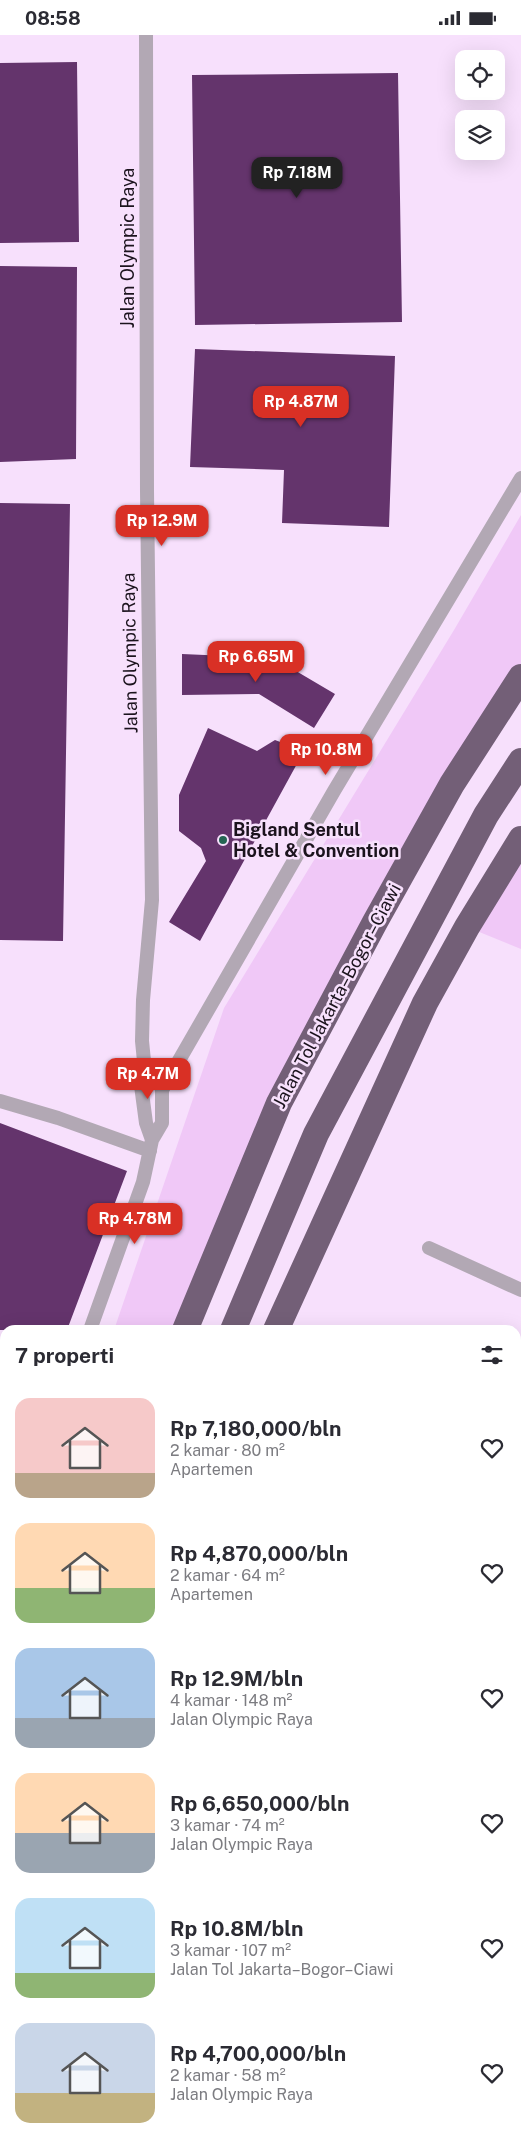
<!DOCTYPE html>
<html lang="id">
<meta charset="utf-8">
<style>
:root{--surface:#fff;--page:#f7f7f7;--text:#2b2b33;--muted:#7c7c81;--accent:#d93025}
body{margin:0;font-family:"Public Sans",sans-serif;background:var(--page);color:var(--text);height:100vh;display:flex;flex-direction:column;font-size:19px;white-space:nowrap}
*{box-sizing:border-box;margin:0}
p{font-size:16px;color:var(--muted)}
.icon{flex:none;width:28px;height:28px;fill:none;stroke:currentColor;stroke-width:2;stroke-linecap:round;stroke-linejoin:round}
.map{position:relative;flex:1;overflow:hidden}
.drawer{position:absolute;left:0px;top:1290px;width:521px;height:820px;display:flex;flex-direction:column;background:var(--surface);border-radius:15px 15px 0 0;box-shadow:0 5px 20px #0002}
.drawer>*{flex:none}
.controls{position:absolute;left:455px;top:15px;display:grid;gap:10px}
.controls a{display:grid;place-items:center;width:50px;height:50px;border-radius:10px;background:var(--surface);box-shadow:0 5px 20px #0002;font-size:25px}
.price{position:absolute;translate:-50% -42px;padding:0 11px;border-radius:10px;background:var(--accent);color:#fff;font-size:16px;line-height:32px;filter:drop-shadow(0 1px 2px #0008)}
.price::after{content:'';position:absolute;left:50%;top:30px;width:15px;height:11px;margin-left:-8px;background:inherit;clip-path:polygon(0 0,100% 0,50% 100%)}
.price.current{background:#222;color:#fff}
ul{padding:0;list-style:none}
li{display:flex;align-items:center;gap:15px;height:125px;padding:0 15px}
li span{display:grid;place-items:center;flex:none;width:140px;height:100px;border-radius:15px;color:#555}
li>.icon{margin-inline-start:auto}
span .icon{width:60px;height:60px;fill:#fffc;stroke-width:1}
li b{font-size:21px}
h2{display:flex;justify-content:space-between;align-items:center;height:60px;padding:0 15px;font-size:21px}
.status{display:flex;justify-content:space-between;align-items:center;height:35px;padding:0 25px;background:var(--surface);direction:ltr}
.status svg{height:14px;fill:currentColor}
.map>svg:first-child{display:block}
.green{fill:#f0c8f7}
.building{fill:#64346c}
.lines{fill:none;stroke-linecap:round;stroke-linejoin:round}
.minor{stroke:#b2a8b4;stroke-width:14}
.primary{stroke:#847287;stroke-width:22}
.motorway{stroke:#735f77;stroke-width:26}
.poi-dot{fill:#256553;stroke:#f7e0fc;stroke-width:2}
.labels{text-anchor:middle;stroke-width:5;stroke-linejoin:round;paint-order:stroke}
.street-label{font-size:18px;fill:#1b131d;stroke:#f7e0fc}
.poi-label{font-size:18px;font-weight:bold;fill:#1b131d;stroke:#f7e0fc;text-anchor:start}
</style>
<div class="status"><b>08:58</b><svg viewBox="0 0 49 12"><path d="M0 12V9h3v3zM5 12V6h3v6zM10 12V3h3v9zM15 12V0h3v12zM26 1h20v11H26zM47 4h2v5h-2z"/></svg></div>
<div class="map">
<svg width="521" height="2110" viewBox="0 0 521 2110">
<rect width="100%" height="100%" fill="#f7e0fc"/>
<path class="green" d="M521,480V642L375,887L185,1295H114L224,973L454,595Z
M521,804V914L467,892Z
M5,1613V1816L0,1831V1628Z"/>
<path class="building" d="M77,27L79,207L0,208V28Z
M398,38L402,287L195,290L192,40Z
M0,231L77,232L76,424L0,427Z
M195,314L395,321L389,492L282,488L284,435L190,432Z
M0,468L70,469L63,906L0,905Z
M182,619L274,623L335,659L314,693L259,659L182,660Z
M208,693L257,716L275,705L304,716L200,906L169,887L206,826L201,813L179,796V760Z
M0,1088L127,1136L67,1295H0Z"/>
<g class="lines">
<path class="minor" d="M146,0L147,456L152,865L143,965L142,1006L144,1026L140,1043L146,1088L152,1105
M162,1055L334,756L521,443
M0,1066L58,1083L150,1116
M429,1213L521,1255
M90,1295L143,1147L152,1105L162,1088V1055L157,1038L144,1026
M516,1344L521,1343
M0,1544L5,1530
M516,1788L521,1790
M516,1936H519"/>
<path class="primary" d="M516,1621L521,1611
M288,2110L291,2105"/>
<path class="motorway" d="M185,1295L279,1068L375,887L452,749L521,642
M233,1295L316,1099L486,780L521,726
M276,1295L425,968L467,892L521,804
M0,1831L5,1816
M0,1978L5,1963
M9,2110L10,2105"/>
</g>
<circle class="poi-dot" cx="223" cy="805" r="5"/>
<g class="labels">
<g class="street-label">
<text transform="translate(128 213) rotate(-90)" y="6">Jalan Olympic Raya</text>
<text transform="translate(130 618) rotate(-91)" y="6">Jalan Olympic Raya</text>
<text transform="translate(337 961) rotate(-62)" y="6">Jalan Tol Jakarta–Bogor–Ciawi</text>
</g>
<g class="poi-label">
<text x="233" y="801">Bigland Sentul<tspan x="233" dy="21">Hotel &amp; Convention</tspan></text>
</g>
</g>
</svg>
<div class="controls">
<a><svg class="icon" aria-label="locate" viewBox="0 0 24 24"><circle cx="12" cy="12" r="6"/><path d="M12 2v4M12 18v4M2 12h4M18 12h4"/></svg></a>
<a><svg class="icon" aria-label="layers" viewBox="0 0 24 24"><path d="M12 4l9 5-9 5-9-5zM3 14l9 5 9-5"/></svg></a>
</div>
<b class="price current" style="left:297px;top:164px">Rp 7.18M</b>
<b class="price" style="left:301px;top:393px">Rp 4.87M</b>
<b class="price" style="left:162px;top:512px">Rp 12.9M</b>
<b class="price" style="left:256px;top:648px">Rp 6.65M</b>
<b class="price" style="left:326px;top:741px">Rp 10.8M</b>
<b class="price" style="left:148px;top:1065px">Rp 4.7M</b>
<b class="price" style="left:135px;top:1210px">Rp 4.78M</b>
<section class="drawer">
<h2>7 properti<svg class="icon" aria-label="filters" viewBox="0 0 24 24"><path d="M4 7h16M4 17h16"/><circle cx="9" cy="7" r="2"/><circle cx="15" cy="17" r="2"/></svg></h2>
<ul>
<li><span style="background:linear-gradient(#f6c9c9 75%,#b9a48a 0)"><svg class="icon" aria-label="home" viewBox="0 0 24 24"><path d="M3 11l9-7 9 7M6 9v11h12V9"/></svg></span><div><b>Rp 7,180,000/bln</b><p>2 kamar · 80 m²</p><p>Apartemen</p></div><svg class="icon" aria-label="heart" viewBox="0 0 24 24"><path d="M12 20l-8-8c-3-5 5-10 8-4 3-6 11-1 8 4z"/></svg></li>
<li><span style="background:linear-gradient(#ffd9b3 65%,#8fb573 0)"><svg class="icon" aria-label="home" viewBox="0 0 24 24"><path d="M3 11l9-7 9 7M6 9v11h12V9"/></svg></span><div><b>Rp 4,870,000/bln</b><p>2 kamar · 64 m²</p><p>Apartemen</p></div><svg class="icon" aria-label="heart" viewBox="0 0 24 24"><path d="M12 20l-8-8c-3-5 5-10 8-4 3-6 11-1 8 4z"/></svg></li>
<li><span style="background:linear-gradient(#a9c7e8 70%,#9aa5b1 0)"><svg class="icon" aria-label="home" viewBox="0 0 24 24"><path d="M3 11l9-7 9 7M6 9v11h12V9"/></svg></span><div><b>Rp 12.9M/bln</b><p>4 kamar · 148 m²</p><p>Jalan Olympic Raya</p></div><svg class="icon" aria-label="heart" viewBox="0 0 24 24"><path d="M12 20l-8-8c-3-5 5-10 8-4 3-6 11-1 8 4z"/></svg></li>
<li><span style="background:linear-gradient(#ffd9b3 60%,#9aa5b1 0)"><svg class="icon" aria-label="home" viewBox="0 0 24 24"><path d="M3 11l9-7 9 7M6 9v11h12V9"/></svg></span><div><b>Rp 6,650,000/bln</b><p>3 kamar · 74 m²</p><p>Jalan Olympic Raya</p></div><svg class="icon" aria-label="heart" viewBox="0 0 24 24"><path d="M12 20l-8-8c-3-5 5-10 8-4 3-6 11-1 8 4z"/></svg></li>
<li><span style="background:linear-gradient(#bfe0f5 75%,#8fb573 0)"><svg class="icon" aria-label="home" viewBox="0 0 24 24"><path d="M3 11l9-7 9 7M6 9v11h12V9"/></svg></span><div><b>Rp 10.8M/bln</b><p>3 kamar · 107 m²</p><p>Jalan Tol Jakarta–Bogor–Ciawi</p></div><svg class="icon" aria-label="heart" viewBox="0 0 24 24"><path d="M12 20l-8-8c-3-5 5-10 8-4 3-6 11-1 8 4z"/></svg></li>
<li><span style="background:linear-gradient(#c9d6e8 70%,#c2b280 0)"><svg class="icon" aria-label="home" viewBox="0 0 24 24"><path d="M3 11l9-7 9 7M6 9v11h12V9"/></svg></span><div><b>Rp 4,700,000/bln</b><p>2 kamar · 58 m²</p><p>Jalan Olympic Raya</p></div><svg class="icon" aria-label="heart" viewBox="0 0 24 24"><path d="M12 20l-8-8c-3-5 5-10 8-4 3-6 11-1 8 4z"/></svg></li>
</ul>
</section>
</div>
